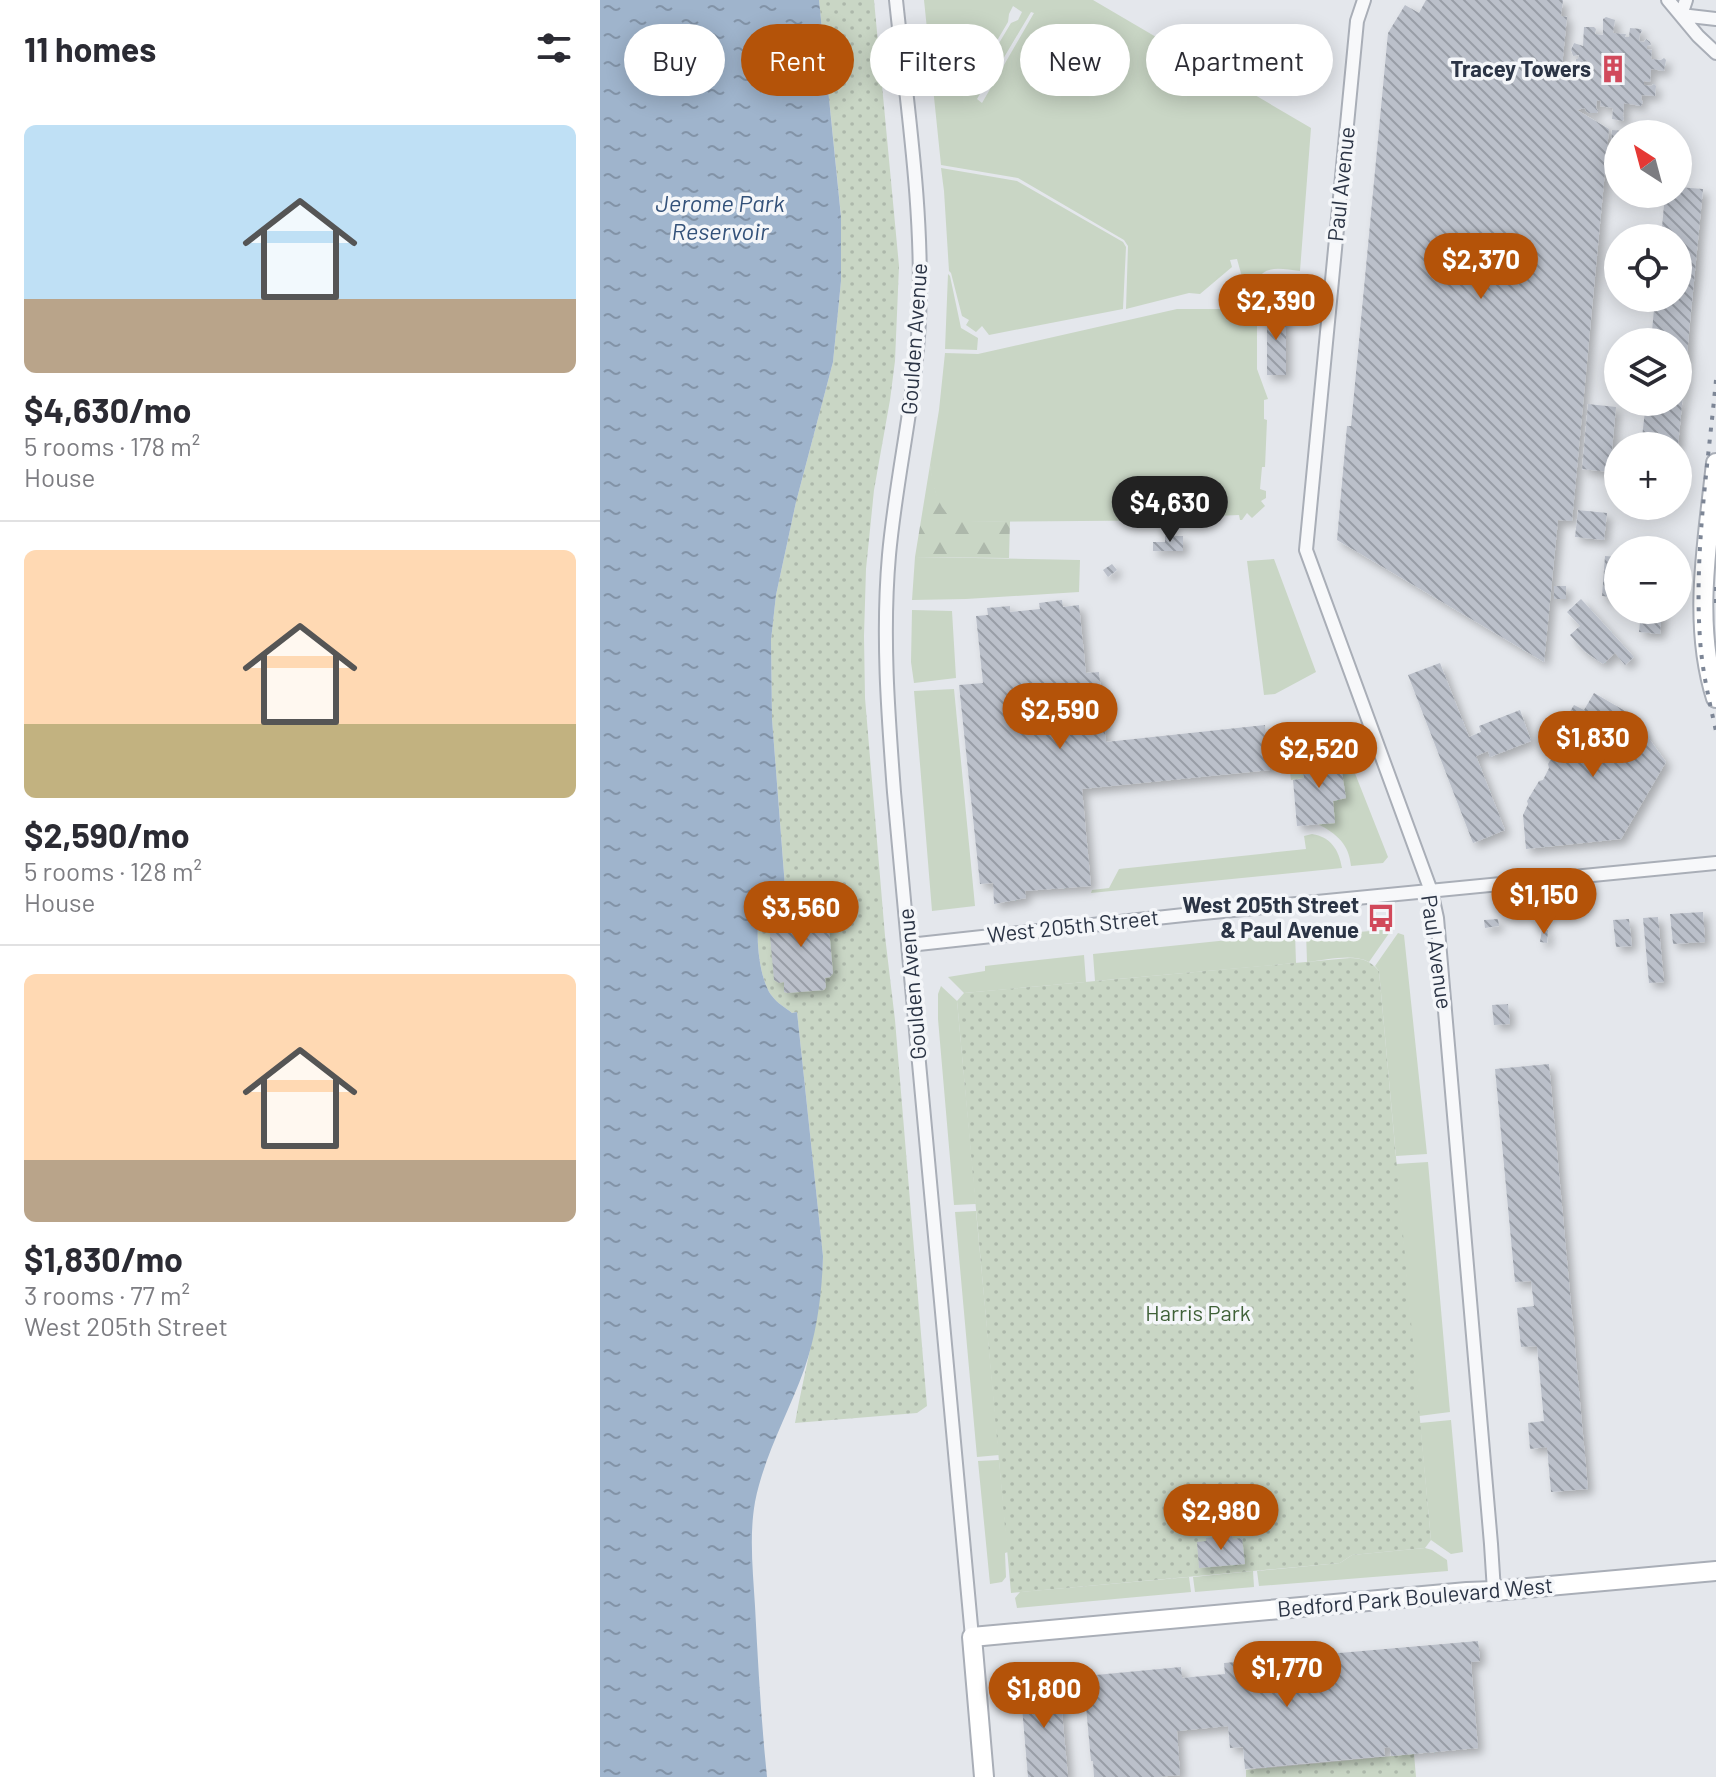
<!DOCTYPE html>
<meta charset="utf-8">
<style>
:root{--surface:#fff;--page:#f7f7f7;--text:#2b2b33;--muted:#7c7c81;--line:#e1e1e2;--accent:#b45309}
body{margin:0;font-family:Barlow,sans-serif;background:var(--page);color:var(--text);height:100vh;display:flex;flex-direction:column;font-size:30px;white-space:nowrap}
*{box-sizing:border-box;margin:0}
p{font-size:26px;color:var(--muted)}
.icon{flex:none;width:44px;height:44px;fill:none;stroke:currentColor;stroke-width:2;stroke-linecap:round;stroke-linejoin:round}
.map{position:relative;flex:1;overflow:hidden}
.panel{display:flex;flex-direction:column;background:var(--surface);width:600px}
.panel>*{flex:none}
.banner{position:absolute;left:24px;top:24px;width:760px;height:72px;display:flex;gap:16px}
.needle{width:52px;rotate:324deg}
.fabs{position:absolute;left:1004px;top:120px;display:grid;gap:16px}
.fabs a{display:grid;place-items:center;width:88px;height:88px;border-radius:50%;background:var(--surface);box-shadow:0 4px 20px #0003;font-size:40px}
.price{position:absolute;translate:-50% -68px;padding:0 18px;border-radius:28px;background:var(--accent);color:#fff;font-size:26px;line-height:52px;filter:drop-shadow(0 2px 4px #0008)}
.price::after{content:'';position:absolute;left:50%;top:48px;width:24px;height:18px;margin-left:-12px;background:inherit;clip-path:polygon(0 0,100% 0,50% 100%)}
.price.selected{background:#222;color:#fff}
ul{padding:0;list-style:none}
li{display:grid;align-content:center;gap:16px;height:424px;padding:0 24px}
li+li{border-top:2px solid var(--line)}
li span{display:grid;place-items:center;height:248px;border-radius:12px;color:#555}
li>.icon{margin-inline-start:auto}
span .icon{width:144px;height:144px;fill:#fffc;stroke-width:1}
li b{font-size:34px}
h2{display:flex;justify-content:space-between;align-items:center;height:96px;padding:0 24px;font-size:34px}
.chip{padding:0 28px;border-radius:36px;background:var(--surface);box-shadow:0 4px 20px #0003;font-size:28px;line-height:72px}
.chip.selected{background:var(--accent);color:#fff}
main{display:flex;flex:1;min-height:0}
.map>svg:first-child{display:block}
.grass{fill:#c9d6c5;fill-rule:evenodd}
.forest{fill:url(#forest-firs)}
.park{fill:url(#park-dots)}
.water{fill:url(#water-ripples)}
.building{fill:url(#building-back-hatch);filter:url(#shadow)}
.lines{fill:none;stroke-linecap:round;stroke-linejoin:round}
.street-casing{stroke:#a9aeb7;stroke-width:16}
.secondary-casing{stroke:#a9aeb7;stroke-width:22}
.street{stroke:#f7f8fa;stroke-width:12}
.secondary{stroke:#fff;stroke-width:18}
.rail{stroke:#7d8696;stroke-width:4;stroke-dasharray:4 8;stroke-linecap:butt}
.labels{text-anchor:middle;stroke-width:7;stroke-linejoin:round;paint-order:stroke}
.poi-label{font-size:22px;font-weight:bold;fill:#2b3445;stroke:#f4f6f9;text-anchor:end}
.street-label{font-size:22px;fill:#2b3445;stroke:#f4f6f9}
.park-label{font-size:22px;fill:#3f6138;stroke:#f4f6f9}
.water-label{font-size:24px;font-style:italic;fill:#34527a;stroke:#f4f6f9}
</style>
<main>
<section class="panel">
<h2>11 homes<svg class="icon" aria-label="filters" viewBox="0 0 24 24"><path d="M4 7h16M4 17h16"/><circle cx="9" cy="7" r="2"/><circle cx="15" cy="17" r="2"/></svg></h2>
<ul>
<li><span style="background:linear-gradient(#bfe0f5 70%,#b9a48a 0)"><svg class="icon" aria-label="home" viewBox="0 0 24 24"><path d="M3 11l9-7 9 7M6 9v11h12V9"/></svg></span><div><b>$4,630/mo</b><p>5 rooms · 178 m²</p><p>House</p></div></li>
<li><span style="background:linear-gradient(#ffd9b3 70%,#c2b280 0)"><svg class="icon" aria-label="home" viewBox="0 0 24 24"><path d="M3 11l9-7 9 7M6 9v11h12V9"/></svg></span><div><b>$2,590/mo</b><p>5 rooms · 128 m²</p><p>House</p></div></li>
<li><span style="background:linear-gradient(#ffd9b3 75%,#b9a48a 0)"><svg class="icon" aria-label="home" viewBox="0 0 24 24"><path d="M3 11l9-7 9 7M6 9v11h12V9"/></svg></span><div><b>$1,830/mo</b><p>3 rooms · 77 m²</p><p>West 205th Street</p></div></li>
</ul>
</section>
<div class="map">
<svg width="1116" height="1777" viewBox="0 0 1116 1777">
<defs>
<pattern id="forest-firs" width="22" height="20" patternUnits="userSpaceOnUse" patternTransform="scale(2)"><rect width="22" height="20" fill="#c9d6c5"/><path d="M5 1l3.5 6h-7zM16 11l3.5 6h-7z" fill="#adb8ab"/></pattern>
<pattern id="park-dots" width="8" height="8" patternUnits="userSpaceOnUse" patternTransform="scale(2)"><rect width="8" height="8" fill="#c9d6c5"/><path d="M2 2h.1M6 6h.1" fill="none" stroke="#adb8ab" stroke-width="1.8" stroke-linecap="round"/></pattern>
<pattern id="water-ripples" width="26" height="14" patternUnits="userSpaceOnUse" patternTransform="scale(2)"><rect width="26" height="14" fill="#9fb4cc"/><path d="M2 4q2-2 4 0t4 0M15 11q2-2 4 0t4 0" fill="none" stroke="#8293a7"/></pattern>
<pattern id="building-back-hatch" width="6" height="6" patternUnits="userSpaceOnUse" patternTransform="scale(2)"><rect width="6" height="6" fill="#bbc0ca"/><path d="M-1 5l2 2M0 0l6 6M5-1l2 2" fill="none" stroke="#989da6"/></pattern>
<filter id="shadow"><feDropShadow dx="5" dy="5" stdDeviation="4" flood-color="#0004"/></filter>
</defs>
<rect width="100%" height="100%" fill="#e4e7ec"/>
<path class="grass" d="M324,0H493L711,128L700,271C680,269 663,263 654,286L645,288L637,259L630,260L632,267L600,294L589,293L526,309L528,246L524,240L418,178L341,165ZM413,6L422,12L418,20L411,23L371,90L369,88L408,22L409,14ZM431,12L434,13L382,103L377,99L385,85L387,86Z
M341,168L417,181L523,242L526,247L523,309L389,335L382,326L376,332L366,325L369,320L362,316L351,273L349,271L344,191Z
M348,274L350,276L361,328L378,338L377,350L345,349Z
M577,309H657V369L668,399L664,400V419L667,420L665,467H662L660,489L666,491V498L661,501L665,506L652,518L647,513L642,520H640L639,515L615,516L614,520L363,522L348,516L338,501L332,481L330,465L339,410L345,353L378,354Z
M315,557L480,560L479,592L366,599L312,600Z
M674,559L716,672L675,694L664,695L647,561Z
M312,610L352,611L356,678L314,683L311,662Z
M354,689L375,906L332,911L314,691Z
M743,743L788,857L783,863L751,866C749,844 737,834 718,824L734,823L733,801L745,798L739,754L702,757L704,778L691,780L689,764H692L691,749Z
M712,834C731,837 739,850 742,868L491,893L492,890L509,888L519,869L706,849L704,836Z
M747,927L748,933L792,929L769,962C752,953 727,960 707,962L706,932Z
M695,933L696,963L495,981L493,954Z
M798,933L804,935L827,1154L796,1156L779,971L775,966Z
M484,955L486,982L364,993L348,977L385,971V966Z
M341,986L357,1001L376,1204L354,1205L338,1019V994Z
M828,1162L850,1412L819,1416L796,1164Z
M376,1211L399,1455L377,1457L355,1212Z
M851,1420L863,1552L851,1554L831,1540L820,1423Z
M399,1460L408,1552L405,1553L406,1577L402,1582L390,1584L378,1461Z
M825,1548L832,1550L847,1560L848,1571L659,1586L657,1571L740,1563L752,1555Z
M653,1571L654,1587L595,1592L593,1577Z
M589,1577L591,1592L417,1608L415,1598L420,1592Z"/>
<path class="forest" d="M330,465C340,528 354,522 410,521L409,558L315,557Z"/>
<path class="park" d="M219,0H274L299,266L295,361L290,400L274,490L266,569L264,636L265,698L285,936L295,1020L327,1406L317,1413L195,1423C205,1367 221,1313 223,1256L197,1012L192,1013C186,1008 177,1003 172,996C159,981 153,927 162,909C167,898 176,892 185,886L172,719L171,640L176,595L196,502L233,362L241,281V216Z
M750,958C763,958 770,961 779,971L831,1540L825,1548L752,1555L740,1563L411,1593L357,1001L364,993Z
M814,1754L816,1777H646V1770Z"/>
<path class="water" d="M0,0H219L241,217V281L233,362L196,502L176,595L171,640L172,719L185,887C176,893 167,898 162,909C153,927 159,981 172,996C177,1003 186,1008 192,1013L197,1012L223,1256C222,1294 217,1333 204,1370C188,1414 164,1456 155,1502C149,1536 153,1572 155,1606C158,1663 161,1720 167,1777H0Z"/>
<path class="building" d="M826,0H963L961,16L967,17L961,76L964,69L975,72L976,59H978L979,55L973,56L971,50L974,43L983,46L984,27H994L996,29L995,34L1003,35V19L1006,17L1015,20L1013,33L1026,34L1025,37H1029L1030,28L1041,29L1042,31L1040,34L1039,41L1044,42L1046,39L1050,42L1051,45L1047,46V49L1052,50L1051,59L1061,60L1064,58L1066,60L1064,71L1051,69L1050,82L1044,81V85L1051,86L1054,84L1056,86L1055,96L1042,95L1041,99L1043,102L1041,106L1024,103L1023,116L1024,118L1023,121L1012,119L1013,108L1000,106L1001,101L997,100L996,108L998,111L997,113H989L986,111L985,108L977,110L1009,129L972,521L958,520L944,662L737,540L747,426H751L788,33L805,5L819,13Z
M1012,130L1033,132V134H1018V157L1010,156Z
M1078,187L1103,189L1078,446H1041L1046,402H1078V342H1051L1055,298H1078V238H1061L1065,194H1078Z
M667,309H686V375H667Z
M988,404L1016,407L1010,472L982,469Z
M978,510L1007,513L1004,540L975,537Z
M565,536H583V551H553V542H565Z
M1005,556L1018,557V598L1002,596Z
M512,564L517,570L508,577L503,570Z
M954,586H966V599H954Z
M981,599L1034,657L1025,665L1015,653L1003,664L984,651L970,635L980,626L967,612Z
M462,600L463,607L479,605L486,673L499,672L506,742L665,725L670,770L482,789L491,886L425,891L426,898L394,904L393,883L380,884L359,685L383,683L376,616L388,615L387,608L410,606V612L440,609L439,603Z
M1041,610H1062L1060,634L1039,632Z
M840,663L869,737L881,732L879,726L920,710L931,741L890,757L888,751L876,756L905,830L873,843L808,675Z
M994,693L1032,715L1066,762L1021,839L926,849L923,815L928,804L927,801L939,781L943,780L949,768L948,764L960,744L964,743L969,735L959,730L974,705L984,710Z
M739,754L746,798L733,801L735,823L697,826L693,780L704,778L701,757Z
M227,892L234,908L224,913L217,897Z
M215,904L218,906V915H224L228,918L233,973L230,977L225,978L226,987L224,990L187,993L184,992V982L179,983L174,980L169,924L172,920H177L176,911L178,907Z
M1103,912L1105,942L1073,944L1070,914Z
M1058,917L1064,982L1049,983L1043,918Z
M898,919L899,926L885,928L884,920Z
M1029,919L1032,946L1016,947L1013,920Z
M942,929L948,930L947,943L940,942Z
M908,1004L910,1024L894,1025L892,1005Z
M949,1064L988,1489L951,1492L947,1447L930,1449L928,1423L944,1421L937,1346L921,1347L917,1308L934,1306L931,1281L915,1282L895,1069Z
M632,1536L633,1539L642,1538L645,1564L599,1568L597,1542L606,1541V1538Z
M878,1641L880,1661L871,1662L878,1748L791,1756L790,1747L784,1748L785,1756L645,1769L643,1747L630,1748L628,1726L577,1731L580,1775L556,1777H494L493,1761H491L485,1696L476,1697L474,1677L581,1667L582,1678L603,1676L625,1674L624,1663Z
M459,1681L468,1777H428L420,1684Z"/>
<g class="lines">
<defs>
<path id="street" d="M296,0C307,106 324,214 319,321C315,400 296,477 289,555C282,634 288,713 294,792L372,1637
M764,0L757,21L706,550L831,891L837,918L891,1544L894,1591
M1068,0L1098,36L1116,53
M1081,15L1116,19
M1081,15L1086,0
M309,945L593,914L1116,863"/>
<path id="secondary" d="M1116,463C1108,540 1092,622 1116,698
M384,1777L372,1637L867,1592L894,1591L1116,1571"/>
</defs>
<use href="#street" class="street-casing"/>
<use href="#secondary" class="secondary-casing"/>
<use href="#street" class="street"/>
<use href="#secondary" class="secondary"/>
<path class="rail" d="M1116,380C1108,465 1094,553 1100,639C1102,670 1109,700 1116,731
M1116,587V603"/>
</g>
<defs>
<symbol id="building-bare" viewBox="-9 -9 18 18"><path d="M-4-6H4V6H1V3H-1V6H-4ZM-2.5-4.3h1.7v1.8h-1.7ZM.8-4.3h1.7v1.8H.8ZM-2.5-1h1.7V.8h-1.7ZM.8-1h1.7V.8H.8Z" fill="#d1495b" stroke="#f4f6f9" stroke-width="2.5" paint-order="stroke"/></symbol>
<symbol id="bus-bare" viewBox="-9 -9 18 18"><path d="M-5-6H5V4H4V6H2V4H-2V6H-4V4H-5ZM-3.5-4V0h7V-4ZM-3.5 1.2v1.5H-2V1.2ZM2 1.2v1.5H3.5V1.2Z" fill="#d1495b" stroke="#f4f6f9" stroke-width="2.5" paint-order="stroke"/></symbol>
</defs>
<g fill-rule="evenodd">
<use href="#building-bare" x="993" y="49" width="40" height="40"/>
<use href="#bus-bare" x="761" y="898" width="40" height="40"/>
</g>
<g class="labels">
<g class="poi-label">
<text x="991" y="77">Tracey Towers</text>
<text x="759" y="913">West 205th Street<tspan x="759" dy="25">&amp; Paul Avenue</tspan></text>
</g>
<g class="street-label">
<text transform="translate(741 184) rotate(-84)" y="8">Paul Avenue</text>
<text transform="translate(314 339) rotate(-86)" y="8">Goulden Avenue</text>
<text transform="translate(473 926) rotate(-6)" y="8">West 205th Street</text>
<text transform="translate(837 952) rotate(82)" y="8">Paul Avenue</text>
<text transform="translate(312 984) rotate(-95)" y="8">Goulden Avenue</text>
<text transform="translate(815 1597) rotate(-5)" y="8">Bedford Park Boulevard West</text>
</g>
<g class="park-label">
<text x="598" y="1321">Harris Park</text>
</g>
<g class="water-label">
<text x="120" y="212">Jerome Park<tspan x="120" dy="28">Reservoir</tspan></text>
</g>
</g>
</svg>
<div class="fabs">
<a><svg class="needle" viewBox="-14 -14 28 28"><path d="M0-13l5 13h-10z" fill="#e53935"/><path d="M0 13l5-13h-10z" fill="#7c7c81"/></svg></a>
<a><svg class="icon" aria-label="locate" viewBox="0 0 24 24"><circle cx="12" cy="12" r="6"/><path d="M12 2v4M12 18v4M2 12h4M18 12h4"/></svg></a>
<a><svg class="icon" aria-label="layers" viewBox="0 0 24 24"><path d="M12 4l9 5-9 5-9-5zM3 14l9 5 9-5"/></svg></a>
<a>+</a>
<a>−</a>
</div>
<b class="price" style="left:881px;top:301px">$2,370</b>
<b class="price" style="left:676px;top:342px">$2,390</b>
<b class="price selected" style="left:570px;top:544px">$4,630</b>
<b class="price" style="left:460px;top:751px">$2,590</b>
<b class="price" style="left:993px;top:779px">$1,830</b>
<b class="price" style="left:719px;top:790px">$2,520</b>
<b class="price" style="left:944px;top:936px">$1,150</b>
<b class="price" style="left:201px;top:949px">$3,560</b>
<b class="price" style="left:621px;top:1552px">$2,980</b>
<b class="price" style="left:687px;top:1709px">$1,770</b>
<b class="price" style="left:444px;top:1730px">$1,800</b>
<div class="banner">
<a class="chip">Buy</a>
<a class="chip selected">Rent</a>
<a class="chip">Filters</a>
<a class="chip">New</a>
<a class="chip">Apartment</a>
</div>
</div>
</main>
